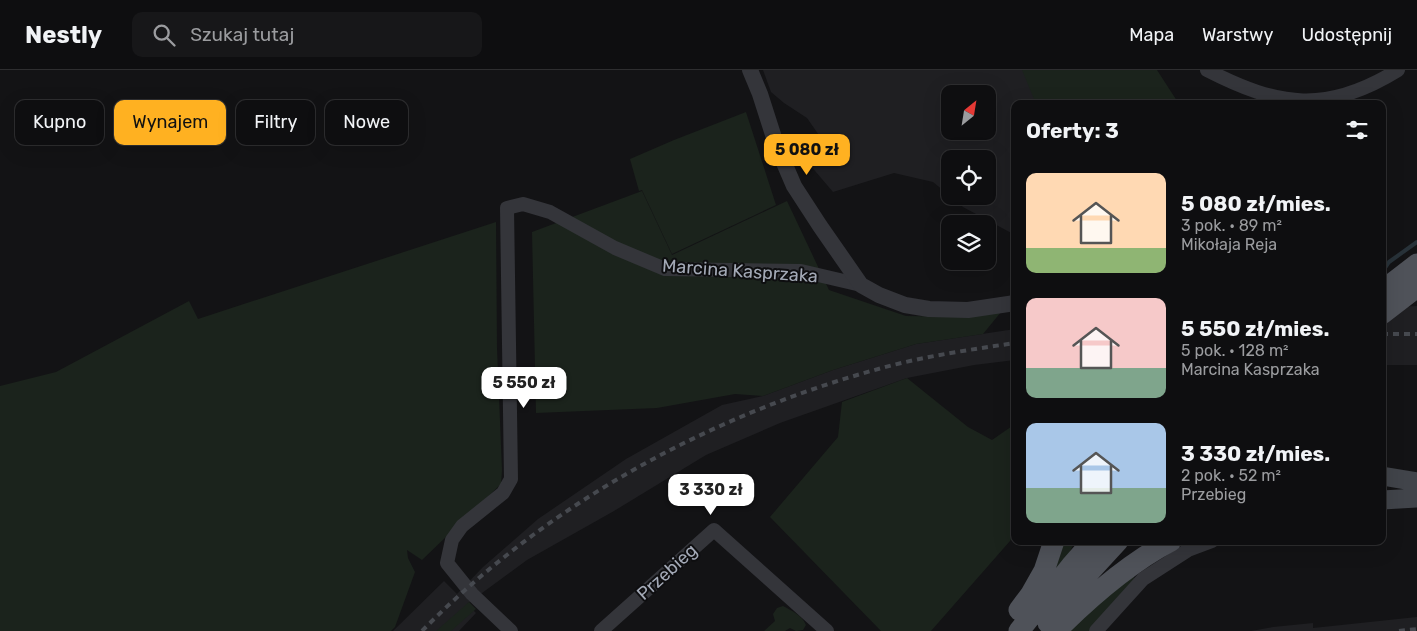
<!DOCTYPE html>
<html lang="pl">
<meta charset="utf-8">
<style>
:root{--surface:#0e0e10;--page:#171719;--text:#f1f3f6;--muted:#9b9c9f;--line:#2e2e30;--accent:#ffb121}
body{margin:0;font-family:Rubik,sans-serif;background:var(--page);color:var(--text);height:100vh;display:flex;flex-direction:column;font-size:19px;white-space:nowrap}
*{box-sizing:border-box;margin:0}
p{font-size:16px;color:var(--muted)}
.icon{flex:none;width:28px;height:28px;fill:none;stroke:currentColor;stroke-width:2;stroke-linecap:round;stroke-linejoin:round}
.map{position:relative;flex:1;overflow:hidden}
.side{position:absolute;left:1011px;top:30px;width:375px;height:445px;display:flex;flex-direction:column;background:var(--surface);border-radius:10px;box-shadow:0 5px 20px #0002,0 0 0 1px var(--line)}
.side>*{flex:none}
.hud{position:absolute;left:15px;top:30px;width:475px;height:45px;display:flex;gap:10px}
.needle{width:32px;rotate:30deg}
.tools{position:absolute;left:941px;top:15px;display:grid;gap:10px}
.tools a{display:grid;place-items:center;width:55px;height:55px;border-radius:10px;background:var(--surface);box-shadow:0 5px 20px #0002,0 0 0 1px var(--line);font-size:25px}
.price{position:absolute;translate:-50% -42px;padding:0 11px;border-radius:10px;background:#fff;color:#222;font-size:16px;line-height:32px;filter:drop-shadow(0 1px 2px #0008)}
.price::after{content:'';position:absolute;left:50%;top:30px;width:15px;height:11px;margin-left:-8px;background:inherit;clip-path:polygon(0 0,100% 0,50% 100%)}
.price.on{background:var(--accent);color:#111}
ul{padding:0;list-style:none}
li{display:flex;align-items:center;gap:15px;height:125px;padding:0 15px}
li span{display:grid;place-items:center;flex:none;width:140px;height:100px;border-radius:10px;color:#555}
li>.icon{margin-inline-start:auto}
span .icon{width:60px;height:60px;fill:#fffc;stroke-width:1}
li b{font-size:21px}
h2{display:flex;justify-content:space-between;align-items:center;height:60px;padding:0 15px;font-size:21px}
.tag{padding:0 18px;border-radius:10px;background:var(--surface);box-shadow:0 5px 20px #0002,0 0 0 1px var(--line);font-size:18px;line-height:45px}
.tag.on{background:var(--accent);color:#111}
header{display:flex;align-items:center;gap:30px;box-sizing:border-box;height:70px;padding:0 25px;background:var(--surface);border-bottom:1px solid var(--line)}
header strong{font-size:24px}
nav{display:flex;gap:28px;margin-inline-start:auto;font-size:18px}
.search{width:350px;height:45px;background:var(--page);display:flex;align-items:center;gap:12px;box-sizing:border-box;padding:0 18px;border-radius:10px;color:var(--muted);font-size:19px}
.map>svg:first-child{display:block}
.built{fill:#1f1f22;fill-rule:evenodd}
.green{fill:#1b231c}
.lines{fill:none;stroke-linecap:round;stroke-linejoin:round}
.stream{stroke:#283239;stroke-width:4}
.minor{stroke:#34353a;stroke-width:14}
.tertiary{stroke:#34353a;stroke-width:16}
.secondary{stroke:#41444a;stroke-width:19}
.primary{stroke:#4f5259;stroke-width:21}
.rail{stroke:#46494f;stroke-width:4;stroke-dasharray:6 5;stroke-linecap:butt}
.labels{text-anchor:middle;stroke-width:4;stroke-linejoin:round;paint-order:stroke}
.street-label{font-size:18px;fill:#a3a9b6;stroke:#0e0e10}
</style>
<header>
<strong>Nestly</strong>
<div class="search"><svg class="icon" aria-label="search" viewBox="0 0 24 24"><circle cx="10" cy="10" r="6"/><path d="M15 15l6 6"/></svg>Szukaj tutaj</div>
<nav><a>Mapa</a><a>Warstwy</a><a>Udostępnij</a></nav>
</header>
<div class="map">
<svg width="1417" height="561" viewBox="0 0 1417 561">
<rect width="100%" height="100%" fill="#131315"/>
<path class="built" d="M763,0H1025L1044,34H1015V165L963,137L950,126H988V89H950V126L933,112L894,103L833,122L810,95L830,81L807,48L784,33L771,22ZM950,24H988V61H950Z
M1417,236V295H1383L1382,238Z
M1015,259V290L974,295L907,308L780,353L706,385L614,441L527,490L467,534L476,543L459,561H393L444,511L457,524L483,497L538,449L626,389L722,335L763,326L833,300L916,274Z
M1417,547V561H1251L1273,557L1313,553V558Z"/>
<path class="green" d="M1022,0H1157L1179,34H1036Z
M746,42L776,135L672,184L642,120L639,121L630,89L674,70Z
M642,121L672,185L787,131L829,220L906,246L966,247L1001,242L983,264L916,274L833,300L763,326L735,324L657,338L536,343L532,162Z
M496,152L497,278L502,400L501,414L422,490L407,480L408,488L415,502L395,557L391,561H0V316L56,302L189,231L198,249Z
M907,308L968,357L992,370L1015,354V462L1010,471L931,561H881L770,447L838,367L842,332Z
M1062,471H1077L1072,477L1068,487L1045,515Z
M1132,505L1137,511L1090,561H1064Z
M469,532L476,539L451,561H436Z
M783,536C792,541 802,545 806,555L803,560L796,561L790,558L785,561H764L775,551L773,544L777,538Z"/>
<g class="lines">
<path class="stream" d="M1385,198L1389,192L1417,172"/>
<path class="minor" d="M1207,0C1279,37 1327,44 1398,0
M511,561L472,524L447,493L452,470L462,456L503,423L511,409L507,138L523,134L550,142L615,178L665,199L801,201L861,215
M601,561L714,460L827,561
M1096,561L1143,509L1188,480L1212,471"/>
<path class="tertiary" d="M750,0L760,24L776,74L794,116L820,156L861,215L879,225L905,235L929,239L968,240L1015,233"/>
<path class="secondary" d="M1382,406L1417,412
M1382,430L1417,428"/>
<path class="primary" d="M1382,221L1417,194
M1382,244L1417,217
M1019,540L1031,524L1044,501L1054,471
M1048,553L1084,508L1118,471
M1019,561L1071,496L1093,471
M1056,561C1088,529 1131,492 1171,471"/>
<path class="rail" d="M1382,264H1417
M422,561C550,431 717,341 893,295C933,285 974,279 1015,273
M1399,561L1417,559"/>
</g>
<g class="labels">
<g class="street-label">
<text transform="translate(740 201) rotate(4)" y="6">Marcina Kasprzaka</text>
<text transform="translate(667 502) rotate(-42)" y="6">Przebieg</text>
</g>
</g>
</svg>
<div class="tools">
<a><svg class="needle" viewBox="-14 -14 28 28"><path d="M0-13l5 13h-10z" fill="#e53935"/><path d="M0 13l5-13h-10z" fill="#9b9c9f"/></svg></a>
<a><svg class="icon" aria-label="locate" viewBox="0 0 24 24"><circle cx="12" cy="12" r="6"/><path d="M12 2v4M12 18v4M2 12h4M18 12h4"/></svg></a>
<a><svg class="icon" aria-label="layers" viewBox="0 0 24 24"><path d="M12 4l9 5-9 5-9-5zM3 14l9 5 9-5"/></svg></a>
</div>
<b class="price on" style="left:807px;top:106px">5 080 zł</b>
<b class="price" style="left:524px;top:339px">5 550 zł</b>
<b class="price" style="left:711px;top:446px">3 330 zł</b>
<div class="hud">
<a class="tag">Kupno</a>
<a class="tag on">Wynajem</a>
<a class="tag">Filtry</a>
<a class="tag">Nowe</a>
</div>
<section class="side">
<h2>Oferty: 3<svg class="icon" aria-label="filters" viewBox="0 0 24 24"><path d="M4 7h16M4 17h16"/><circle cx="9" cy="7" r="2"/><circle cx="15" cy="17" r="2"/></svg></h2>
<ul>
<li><span style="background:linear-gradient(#ffd9b3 75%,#8fb573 0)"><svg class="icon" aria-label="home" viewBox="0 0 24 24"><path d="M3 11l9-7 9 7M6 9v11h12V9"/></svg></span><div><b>5 080 zł/mies.</b><p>3 pok. · 89 m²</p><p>Mikołaja Reja</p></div></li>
<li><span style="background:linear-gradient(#f6c9c9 70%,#7fa58c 0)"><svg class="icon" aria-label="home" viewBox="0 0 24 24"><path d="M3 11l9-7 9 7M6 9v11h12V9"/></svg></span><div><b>5 550 zł/mies.</b><p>5 pok. · 128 m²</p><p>Marcina Kasprzaka</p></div></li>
<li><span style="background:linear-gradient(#a9c7e8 65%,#7fa58c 0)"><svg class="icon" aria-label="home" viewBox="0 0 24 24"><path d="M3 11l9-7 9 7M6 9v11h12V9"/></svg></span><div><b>3 330 zł/mies.</b><p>2 pok. · 52 m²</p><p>Przebieg</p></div></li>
</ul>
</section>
</div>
